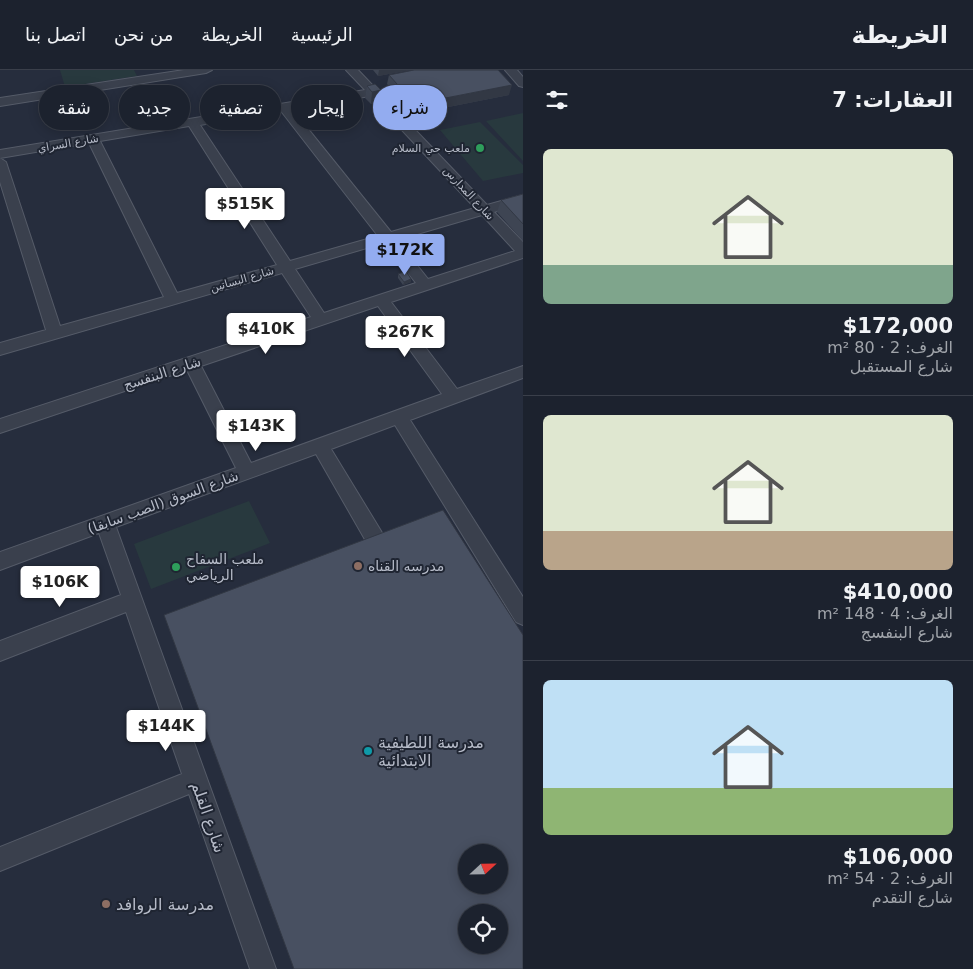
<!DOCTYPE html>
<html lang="ar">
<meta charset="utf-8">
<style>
:root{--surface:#1c222e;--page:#252a36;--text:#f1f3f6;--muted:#a0a4aa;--line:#3a3f4a;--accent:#93acf0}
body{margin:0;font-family:"DejaVu Sans",Cairo,sans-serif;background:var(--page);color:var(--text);direction:rtl;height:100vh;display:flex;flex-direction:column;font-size:19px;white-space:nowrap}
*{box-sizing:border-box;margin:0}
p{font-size:16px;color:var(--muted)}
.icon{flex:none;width:28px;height:28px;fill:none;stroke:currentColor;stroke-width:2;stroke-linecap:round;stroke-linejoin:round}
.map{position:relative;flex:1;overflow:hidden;direction:ltr}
.details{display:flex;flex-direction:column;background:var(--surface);width:450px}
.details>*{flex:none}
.top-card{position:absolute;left:15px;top:15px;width:432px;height:45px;direction:rtl;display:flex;gap:10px}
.needle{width:32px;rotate:68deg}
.fabs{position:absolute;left:458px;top:774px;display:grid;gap:10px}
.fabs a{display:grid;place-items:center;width:50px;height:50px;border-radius:50%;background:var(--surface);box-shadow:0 2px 12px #0003,0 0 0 1px var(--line);font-size:25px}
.price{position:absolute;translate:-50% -42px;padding:0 11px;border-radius:5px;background:#fff;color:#222;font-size:16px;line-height:32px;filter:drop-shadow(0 1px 2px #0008)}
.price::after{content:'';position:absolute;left:50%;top:30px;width:15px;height:11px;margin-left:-8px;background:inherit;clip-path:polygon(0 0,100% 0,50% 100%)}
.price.active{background:var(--accent);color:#111}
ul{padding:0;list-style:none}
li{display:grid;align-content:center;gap:10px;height:265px;padding:0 20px}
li+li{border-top:1px solid var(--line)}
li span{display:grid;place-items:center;height:155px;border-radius:8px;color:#555}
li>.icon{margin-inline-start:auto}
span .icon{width:90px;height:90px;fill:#fffc;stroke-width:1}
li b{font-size:21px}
h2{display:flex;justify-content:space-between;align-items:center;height:60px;padding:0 20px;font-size:21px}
.chip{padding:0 18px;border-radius:22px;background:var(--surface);box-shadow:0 2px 12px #0003,0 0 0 1px var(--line);font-size:18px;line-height:45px}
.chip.active{background:var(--accent);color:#111}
header{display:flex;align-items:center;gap:30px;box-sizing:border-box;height:70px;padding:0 25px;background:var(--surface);border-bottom:1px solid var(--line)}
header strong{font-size:24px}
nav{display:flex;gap:28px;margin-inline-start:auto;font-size:18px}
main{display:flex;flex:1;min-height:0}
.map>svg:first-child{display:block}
.green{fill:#28393e}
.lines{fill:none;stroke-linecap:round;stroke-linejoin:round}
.street-casing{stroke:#555b68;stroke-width:2}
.street{fill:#3a404d;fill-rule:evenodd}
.wall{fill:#3e4553}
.shaded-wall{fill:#323844}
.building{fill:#485061;stroke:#323844;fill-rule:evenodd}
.leisure-dot{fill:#2e9e5b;stroke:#1f2532;stroke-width:2}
.education-dot{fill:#8d6e63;stroke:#1f2532;stroke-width:2}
.culture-dot{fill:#0f9aa8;stroke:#1f2532;stroke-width:2}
.labels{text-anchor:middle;stroke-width:4;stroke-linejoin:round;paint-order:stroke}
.far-street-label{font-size:11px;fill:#b6bbc8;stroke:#1f2532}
.far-poi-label{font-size:11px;fill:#b6bbc8;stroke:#1f2532;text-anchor:end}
.street-label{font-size:14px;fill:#b6bbc8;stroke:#1f2532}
.poi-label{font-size:14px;fill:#b6bbc8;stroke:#1f2532;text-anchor:start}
.near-poi-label{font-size:16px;fill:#b6bbc8;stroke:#1f2532;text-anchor:start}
.near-street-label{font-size:16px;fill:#b6bbc8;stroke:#1f2532}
</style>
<header>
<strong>الخريطة</strong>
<nav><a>الرئيسية</a><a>الخريطة</a><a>من نحن</a><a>اتصل بنا</a></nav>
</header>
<main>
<section class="details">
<h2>العقارات: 7<svg class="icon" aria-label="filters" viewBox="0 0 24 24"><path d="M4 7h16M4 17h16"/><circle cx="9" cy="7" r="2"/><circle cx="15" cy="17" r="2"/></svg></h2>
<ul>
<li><span style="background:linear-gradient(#dfe7d0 75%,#7fa58c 0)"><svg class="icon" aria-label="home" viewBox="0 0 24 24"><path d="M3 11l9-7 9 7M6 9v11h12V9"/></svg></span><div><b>$172,000</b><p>الغرف: 2 · 80 m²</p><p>شارع المستقبل</p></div></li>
<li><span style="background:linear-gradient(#dfe7d0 75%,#b9a48a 0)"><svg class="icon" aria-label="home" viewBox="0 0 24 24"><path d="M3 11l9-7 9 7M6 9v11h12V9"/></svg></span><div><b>$410,000</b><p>الغرف: 4 · 148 m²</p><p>شارع البنفسج</p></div></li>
<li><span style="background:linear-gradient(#bfe0f5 70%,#8fb573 0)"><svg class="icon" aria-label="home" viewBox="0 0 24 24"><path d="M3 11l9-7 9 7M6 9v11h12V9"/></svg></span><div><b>$106,000</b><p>الغرف: 2 · 54 m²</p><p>شارع التقدم</p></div></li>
</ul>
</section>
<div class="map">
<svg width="523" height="899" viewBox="0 0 523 899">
<rect width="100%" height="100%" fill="#262d3d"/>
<path class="green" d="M60,0H134L137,6L65,17Z
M523,43V91L486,51Z
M480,52L523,95V103L483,111L440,60Z
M249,431L270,473L151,519L134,474Z"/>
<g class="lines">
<defs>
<path id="street" d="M184,0H212L206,3L0,36V28Z
M346,0H358L487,135L523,125V133L494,142L523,172V188L391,232L457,319L523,296V308L410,350L523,527V555L516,552L395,355L331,379L381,461L384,467L381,473L374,475L367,473L316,384L116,457L276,899H250L189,724L0,801V777L182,704L126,542L0,591V571L121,525L99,463L0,500V482L236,398L187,300L0,363V349L311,247L282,203L0,285V273L46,260L0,112V88L6,92L60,256L164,227L89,73L0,88V80L365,20ZM370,26L475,138L391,162L292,39ZM281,41L378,166L290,191L200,55ZM189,56L277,195L177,223L100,71ZM482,145L515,181L428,209L397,170ZM384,173L416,213L324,243L295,199ZM378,236L442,324L251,393L201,296Z
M505,0H517L523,7V17L519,16Z"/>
</defs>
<use href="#street" class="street-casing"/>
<use href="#street" class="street"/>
</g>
<path class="wall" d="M373,0H411L378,6Z
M389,5L509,25L413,44L387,14Z
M367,16L381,20L379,32L371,34L365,28Z
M523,124V171L497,142L501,130Z
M398,204L411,212L403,215L398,208Z"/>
<path class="shaded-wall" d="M379,0H411L378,6Z
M512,15L509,25L413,44L415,34Z
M381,20L379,32L371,34L372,22Z
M411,209V212L403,215L404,212Z"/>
<path class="building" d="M414,0H498L512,15L415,34L389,5Z
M375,14L381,20L372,22L367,16Z
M523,124V154L501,130Z
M406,201L411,209L404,212L398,204Z
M443,440L523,565V899H294L164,545ZM466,782H499V815H466ZM466,842H499V875H466Z"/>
<g class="leisure-dot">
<circle cx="480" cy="78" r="5"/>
<circle cx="176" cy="497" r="5"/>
</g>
<g class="education-dot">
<circle cx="358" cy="496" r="5"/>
<circle cx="106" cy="834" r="5"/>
</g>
<circle class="culture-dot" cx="368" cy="681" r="5"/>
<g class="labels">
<g class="far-street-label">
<text transform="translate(68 73) rotate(-10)" y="4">شارع السراي</text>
<text transform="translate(469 123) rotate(47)" y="4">شارع المدارس</text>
<text transform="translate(242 209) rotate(-16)" y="4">شارع البساتين</text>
</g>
<g class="far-poi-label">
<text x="470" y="82">ملعب حي السلام</text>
</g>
<g class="street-label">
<text transform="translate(162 303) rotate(-18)" y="5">شارع البنفسج</text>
<text transform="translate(163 432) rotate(-20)" y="5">شارع السوق (الصب سابقا)</text>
</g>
<g class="poi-label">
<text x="186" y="494">ملعب السفاح<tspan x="186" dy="16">الرياضي</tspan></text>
<text x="368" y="501">مدرسه القناه</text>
</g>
<g class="near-poi-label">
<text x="378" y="678">مدرسة اللطيفية<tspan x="378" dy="18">الابتدائية</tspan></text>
<text x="116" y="840">مدرسة الروافد</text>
</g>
<g class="near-street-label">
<text transform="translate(209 747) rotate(71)" y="6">شارع القلم</text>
</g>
</g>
</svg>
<div class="fabs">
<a><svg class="needle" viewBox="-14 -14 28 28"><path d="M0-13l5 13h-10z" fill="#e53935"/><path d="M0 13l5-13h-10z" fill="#a0a4aa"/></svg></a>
<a><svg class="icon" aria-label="locate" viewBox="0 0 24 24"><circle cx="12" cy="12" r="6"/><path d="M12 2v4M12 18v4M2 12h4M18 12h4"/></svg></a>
</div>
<b class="price" style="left:245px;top:160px">$515K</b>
<b class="price active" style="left:405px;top:206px">$172K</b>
<b class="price" style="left:266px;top:285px">$410K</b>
<b class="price" style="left:405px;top:288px">$267K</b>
<b class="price" style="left:256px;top:382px">$143K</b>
<b class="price" style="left:60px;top:538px">$106K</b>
<b class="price" style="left:166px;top:682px">$144K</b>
<div class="top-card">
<a class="chip active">شراء</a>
<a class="chip">إيجار</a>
<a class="chip">تصفية</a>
<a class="chip">جديد</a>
<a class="chip">شقة</a>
</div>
</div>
</main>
